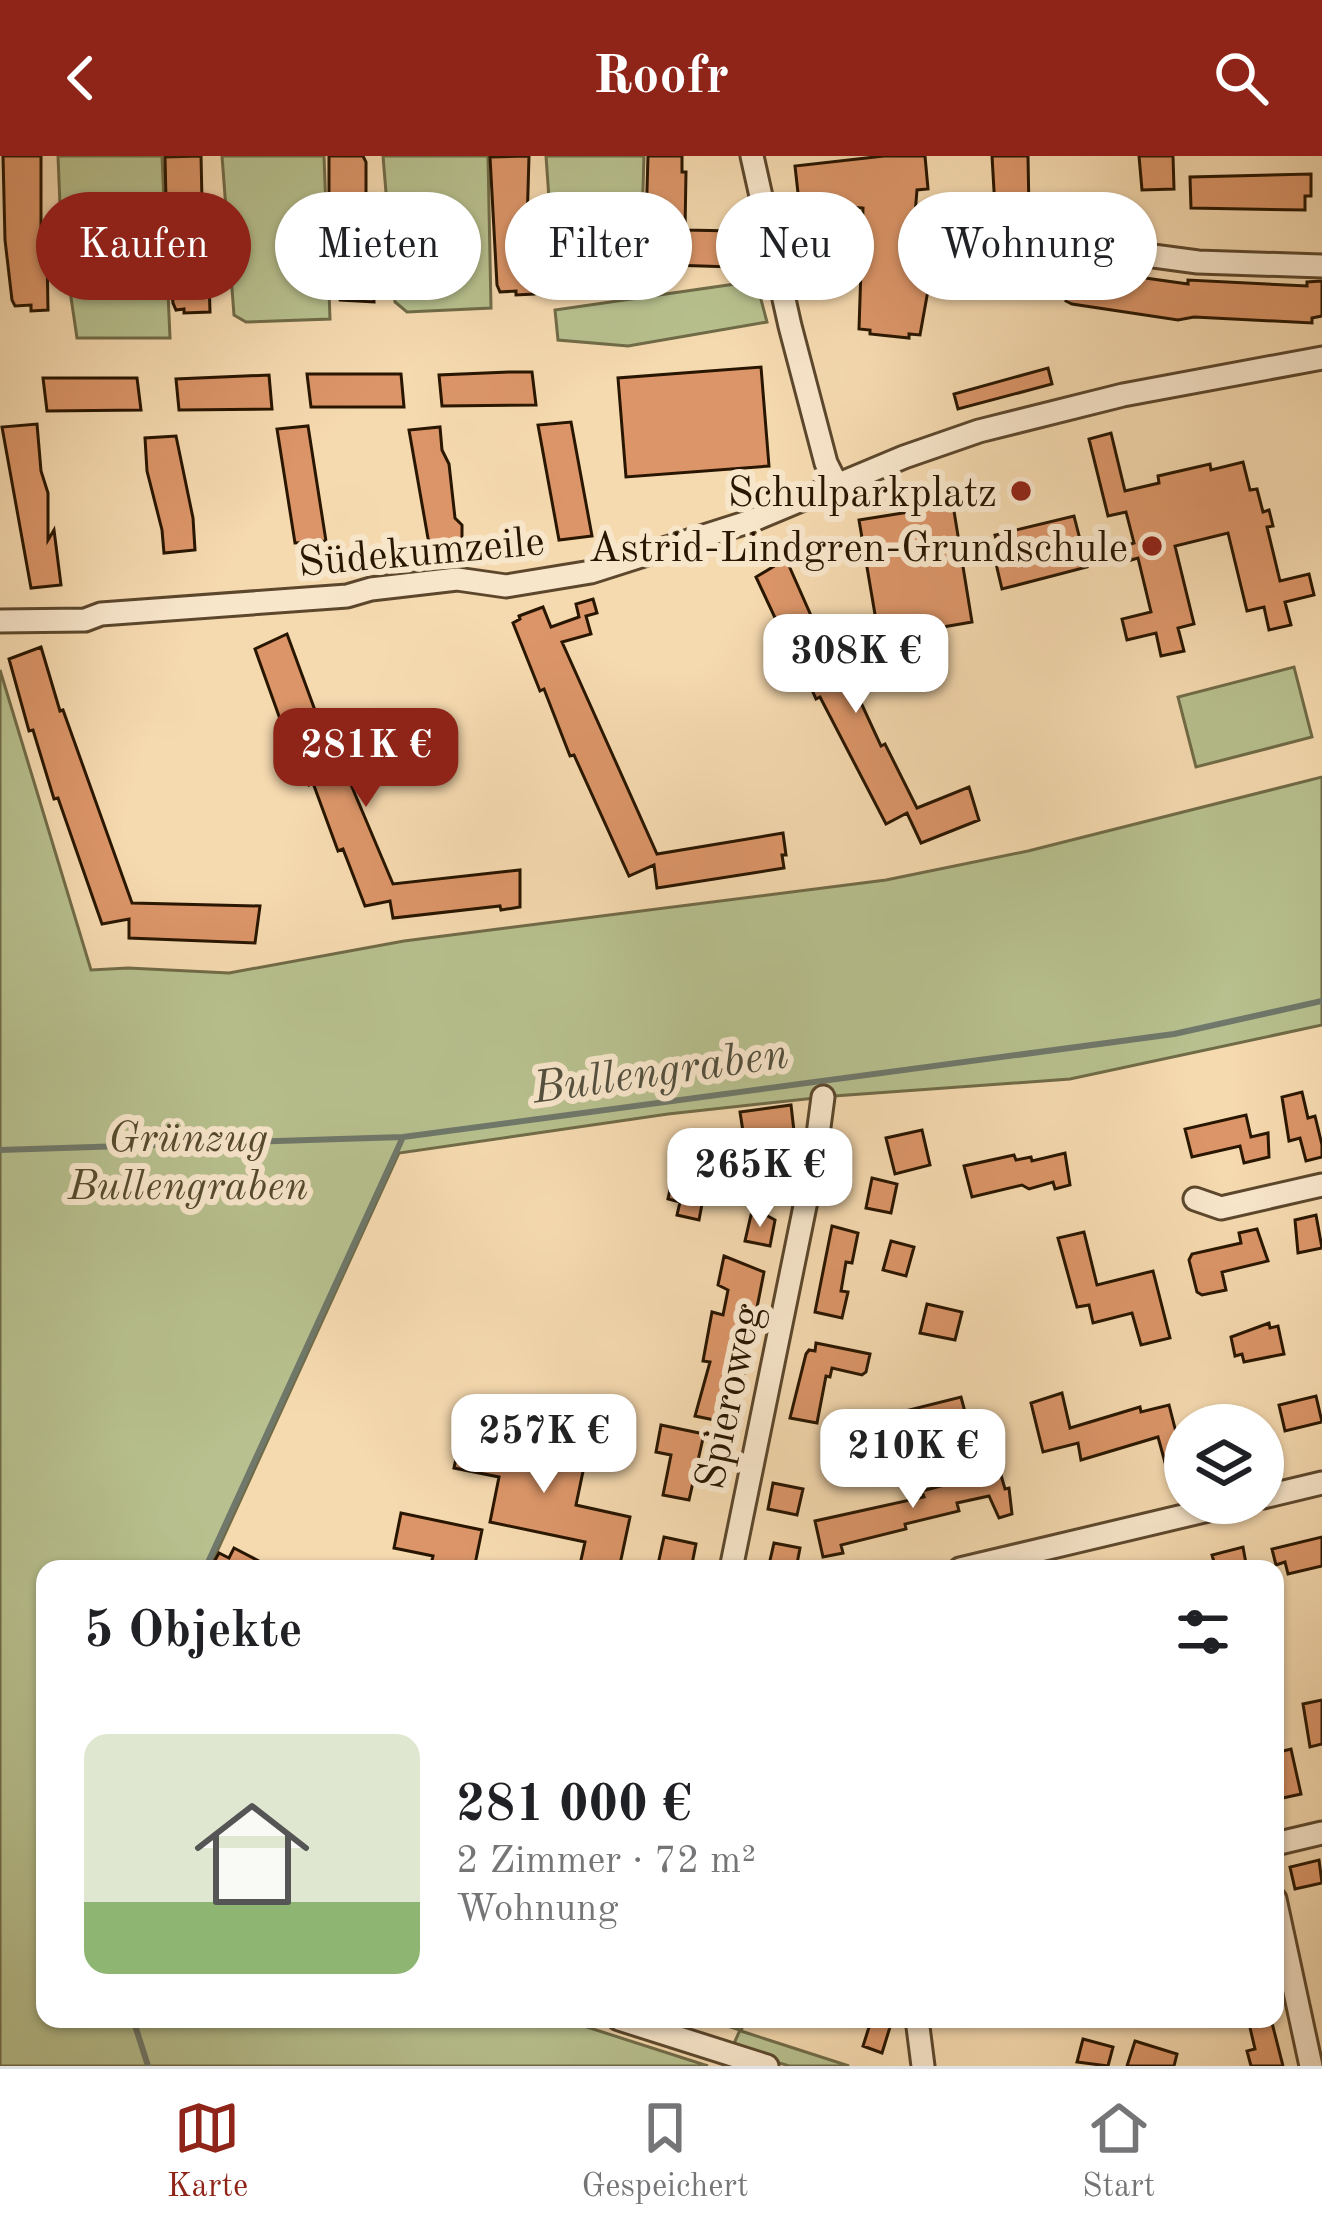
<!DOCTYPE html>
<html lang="de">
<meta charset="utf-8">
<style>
:root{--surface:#fff;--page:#f6f6f6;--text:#202124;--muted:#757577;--line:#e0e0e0;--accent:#8f2418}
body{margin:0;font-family:"Old Standard TT",serif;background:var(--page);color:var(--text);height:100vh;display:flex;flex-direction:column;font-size:45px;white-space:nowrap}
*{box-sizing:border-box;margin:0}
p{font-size:39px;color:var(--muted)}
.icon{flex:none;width:66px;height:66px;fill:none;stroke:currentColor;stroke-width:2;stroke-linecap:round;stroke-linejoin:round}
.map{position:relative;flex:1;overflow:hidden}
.panel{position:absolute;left:36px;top:1404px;width:1248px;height:468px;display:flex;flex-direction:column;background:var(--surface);border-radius:24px;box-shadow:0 3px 9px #0004}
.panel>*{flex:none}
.guide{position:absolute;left:36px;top:36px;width:1251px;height:108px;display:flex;gap:24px}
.tools{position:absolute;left:1164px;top:1248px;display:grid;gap:24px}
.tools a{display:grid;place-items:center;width:120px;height:120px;border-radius:50%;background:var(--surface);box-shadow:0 3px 9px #0004;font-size:60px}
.price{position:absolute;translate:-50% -102px;padding:0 27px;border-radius:24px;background:#fff;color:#222;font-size:39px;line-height:78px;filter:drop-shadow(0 3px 6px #0008)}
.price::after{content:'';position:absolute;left:50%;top:72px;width:36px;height:27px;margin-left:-18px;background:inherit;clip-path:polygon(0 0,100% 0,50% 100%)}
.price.active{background:var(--accent);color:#fff}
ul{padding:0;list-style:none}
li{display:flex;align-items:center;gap:36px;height:300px;padding:0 48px}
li+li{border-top:3px solid var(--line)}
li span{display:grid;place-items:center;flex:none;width:336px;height:240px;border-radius:24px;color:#555}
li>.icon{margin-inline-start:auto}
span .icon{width:144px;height:144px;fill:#fffc;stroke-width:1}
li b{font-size:51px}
h2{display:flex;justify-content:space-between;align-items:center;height:144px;padding:0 48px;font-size:51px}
.tag{padding:0 42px;border-radius:54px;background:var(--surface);box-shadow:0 3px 9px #0004;font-size:42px;line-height:108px}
.tag.active{background:var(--accent);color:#fff}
header{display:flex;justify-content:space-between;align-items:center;height:156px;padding:0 48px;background:var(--accent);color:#fff;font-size:54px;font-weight:600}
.tabs{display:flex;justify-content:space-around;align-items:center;height:168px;border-top:3px solid var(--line);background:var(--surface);font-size:33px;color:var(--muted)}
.tabs a{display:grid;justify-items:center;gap:6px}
.tabs .active{color:var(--accent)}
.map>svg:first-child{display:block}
.green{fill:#b7c08e;stroke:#706b47;stroke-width:3}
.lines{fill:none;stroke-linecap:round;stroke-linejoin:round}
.stream{stroke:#6f786a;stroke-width:6}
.building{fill:#db9568;stroke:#291600;stroke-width:3}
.minor-casing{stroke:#5c472c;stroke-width:27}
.minor{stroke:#f8e6cb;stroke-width:21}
.poi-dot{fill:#8f2418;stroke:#f8e6cb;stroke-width:4.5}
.labels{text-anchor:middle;stroke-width:12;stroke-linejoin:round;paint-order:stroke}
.poi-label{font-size:42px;fill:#291600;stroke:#f8e6cb;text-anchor:end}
.street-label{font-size:42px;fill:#291600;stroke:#f8e6cb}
.park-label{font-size:42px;font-style:italic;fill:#54492b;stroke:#f8e6cb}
.water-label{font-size:45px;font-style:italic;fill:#524f3e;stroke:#f8e6cb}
</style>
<header><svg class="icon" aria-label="back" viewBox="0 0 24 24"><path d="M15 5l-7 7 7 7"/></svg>Roofr<svg class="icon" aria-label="search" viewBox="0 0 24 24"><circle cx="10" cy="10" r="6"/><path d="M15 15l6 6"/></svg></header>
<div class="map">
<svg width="1322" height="1910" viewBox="0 0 1322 1910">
<rect width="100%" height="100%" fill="#f5d9af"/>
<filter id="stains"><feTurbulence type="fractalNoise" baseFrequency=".00167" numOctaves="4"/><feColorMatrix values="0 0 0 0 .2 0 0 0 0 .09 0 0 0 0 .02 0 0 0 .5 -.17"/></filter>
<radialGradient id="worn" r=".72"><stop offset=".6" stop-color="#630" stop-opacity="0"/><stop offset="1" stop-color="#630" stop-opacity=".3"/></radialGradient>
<path class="green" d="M58,0H162L170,182H77L61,74Z
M222,0H324L330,163L246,166L234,159Z
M383,0H488L491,152L407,156L395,146Z
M546,0H644L640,130L556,142Z
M756,125L767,166L628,190L558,184L555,154Z
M1294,511L1312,581L1196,611L1178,541Z
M0,514L91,814L128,812L229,817L404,785L886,724L1028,695L1322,621V869L1070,923L834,940L668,958L399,997L209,1413H45V1863H562L708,1910H0Z
M706,1863H745L741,1875L849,1910H789L732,1892L740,1874Z"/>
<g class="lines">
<path class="stream" d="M0,994L403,981L1174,878L1322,845
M205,1413L403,981
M133,1863L148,1910"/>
</g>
<path class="building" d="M3,0H41V89L45,88L47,97L48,154L31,155V149L15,150L12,144L5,84Z
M201,0L203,88H208L210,156L184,157V153L176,154L173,147L167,85L165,1Z
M329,0H363L366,6V78H370L374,146L340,144L337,138L334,90L329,75Z
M529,0L527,70H532L534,138L516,139V135L500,136L497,129L490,1Z
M648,0H682V16H686L685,74L734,75L733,111L670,109V79L649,74L646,67Z
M884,0H925L928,33L917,34L913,83L934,85L932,112L920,179L909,178V182L870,178V174L859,173L863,52L799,46L795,10Z
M992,0H1028L1029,56L995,52Z
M1139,0H1173L1174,33L1142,34Z
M1311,18V40H1305V54L1191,52L1190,21Z
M1067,111L1188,128V124L1307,130V126L1322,125V160L1312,162V167L1194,161L1178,164L1072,148L1066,145L1068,137L1063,136Z
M761,211L769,310L626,321L618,222Z
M1048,212L1052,228L958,253L954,238Z
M509,216H532L536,249L442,250L439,219Z
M307,218H401L404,251H311Z
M269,219L272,253L179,254L176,223Z
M43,222H137L141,254L47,255Z
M571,266L592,380L559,384L538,269Z
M37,268L41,315L48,337V384L54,374L61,429L31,432L2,271Z
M308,270L326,385L295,387L277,273Z
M440,271L442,294L449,308L455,362L462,369V385L429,388L409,274Z
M1111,277L1125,335L1159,327L1158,320L1210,308L1211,314L1243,306L1250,334L1257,333L1263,356L1269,354L1273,370L1267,371L1280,425L1309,418L1314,439L1285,446L1291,469L1269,474L1264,451L1247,455L1228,377L1175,390L1194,468L1178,472L1184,495L1161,500L1156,477L1127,484L1122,463L1151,456L1138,402L1131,404L1128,389L1134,387L1126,356L1108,360L1089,283Z
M176,280L193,362L195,394L164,397L162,374L147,315L145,282Z
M953,349L972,466L879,482L859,364Z
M1074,360L1087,411L1002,433L993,395L999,394L995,379Z
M786,403L813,464L817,462L847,527L851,525L881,590L885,588L917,652L969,631L979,664L921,687L907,657L886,668L820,541L816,543L787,477L783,479L756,421Z
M593,443L597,457L586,460L591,478L562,486L657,698L783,677L786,699H782L784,712L657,732L654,709L629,720L574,599L570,600L544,533L540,535L513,467L520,463L519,460L543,451L551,471L579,461L576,448Z
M287,478L327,587L331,586L338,606L341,605L393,728L520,714V751L501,754L500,750L393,762L390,745L365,750L343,693L338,695L313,627L309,629L284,561L280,563L255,493Z
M41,491L60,555L63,554L132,747L260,750L255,787L129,782V763L102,768L58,642L54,643L33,574L29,575L9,503Z
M1302,936L1308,962L1315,960L1322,989V1001L1306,1005L1300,982L1289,985L1282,941Z
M791,949L794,975L782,977L771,1029L747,1024L756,980L744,982L740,956Z
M1246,959L1251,981L1268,977L1269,1001L1244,1007L1240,990L1192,1001L1185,973Z
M922,974L930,1009L895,1018L886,982Z
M1065,997L1070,1029L1055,1033L1053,1026L1029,1033L1022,1029L972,1041L964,1010L1014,999L1016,1004L1031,1001L1032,1005Z
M872,1022L897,1028L891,1057L866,1052Z
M672,1025L705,1032L699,1064L677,1059L680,1046L668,1043Z
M764,1058L775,1064L770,1090L745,1085L751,1059Z
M1316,1059L1322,1092L1298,1097L1295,1064Z
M832,1070L858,1077L852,1107L846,1106L841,1135L848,1136L842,1162L815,1156Z
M1257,1073L1268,1105L1222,1116L1226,1134L1202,1139L1197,1136L1189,1104L1192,1098L1241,1087L1239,1077Z
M1084,1076L1097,1129L1153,1115L1170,1182L1141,1189L1132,1157L1093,1167L1089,1149L1077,1151L1058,1082Z
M891,1085L914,1091L906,1120L883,1114Z
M724,1100L764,1116L734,1268L695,1260L710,1206L703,1205L712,1156L723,1159L728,1134L718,1129Z
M927,1148L962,1156L955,1184L920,1177Z
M1269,1167L1270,1172L1278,1170L1284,1198L1244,1206L1242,1198L1235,1200L1231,1181Z
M816,1187L870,1198L866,1216L862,1219L832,1212L830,1221L826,1220L817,1267L790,1262L806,1198L809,1194L815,1195Z
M1062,1237L1070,1272L1140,1251L1141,1256L1169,1249L1177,1280L1185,1278V1329L1172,1332L1158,1281L1081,1304L1078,1287L1043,1296L1031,1247Z
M1316,1240L1322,1266L1285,1275L1279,1249Z
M961,1241L965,1256L940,1262L925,1268L927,1276L907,1281L901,1256Z
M661,1269L704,1278L689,1344L663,1339L671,1299L656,1296Z
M462,1274L586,1301L576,1349L630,1361L619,1413H579L585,1386L490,1366L499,1321L454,1312Z
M892,1282L899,1310L864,1319L856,1290Z
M978,1308L981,1324L1001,1319L1005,1333L1009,1332L1012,1358L999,1362L989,1340L957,1347L959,1355L905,1368L906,1373L841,1389L843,1397L823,1401L815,1365L924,1341L922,1335L952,1327L950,1319Z
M773,1327L803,1333L797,1359L768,1353Z
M401,1357L482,1374L474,1413H430L433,1400L394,1392Z
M664,1381L696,1388L691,1413H657Z
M1322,1381V1410L1288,1418L1285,1406L1276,1409L1272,1393Z
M774,1387L800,1392L796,1413H768Z
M1243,1391L1247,1413H1216L1212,1399Z
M234,1392L274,1413H210L219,1397L229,1402Z
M1322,1544V1588L1310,1591L1303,1548Z
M1291,1593L1301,1638L1283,1642L1282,1637L1275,1638V1597Z
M1319,1704L1322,1727L1295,1733L1290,1711Z
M1248,1863H1271L1283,1910H1251L1247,1895L1255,1893Z
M871,1865L890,1871L882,1897L863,1890Z
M1083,1883L1113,1891L1108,1910L1077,1906Z
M1135,1885L1177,1898L1174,1910H1127Z"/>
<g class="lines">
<defs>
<path id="minor" d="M752,0L790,170L826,307L837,329
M975,76L1198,106L1322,110
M0,465L85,464L101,458L347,440L371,433L457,423L506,430L591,416L751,365L904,301L979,275L1123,239L1322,202
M1195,1043L1221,1052L1322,1029
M1263,1341L1322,1327
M731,1413L815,1001L823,941
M960,1413L1238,1347
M1275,1688L1322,1677
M1275,1743L1311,1910
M619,1863L767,1910
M917,1863L923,1910"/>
</defs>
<use href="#minor" class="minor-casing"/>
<use href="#minor" class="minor"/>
</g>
<g class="poi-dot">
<circle cx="1021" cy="335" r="12"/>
<circle cx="1152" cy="390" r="12"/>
</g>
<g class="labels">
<g class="poi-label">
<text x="997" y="350">Schulparkplatz</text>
<text x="1128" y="405">Astrid-Lindgren-Grundschule</text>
</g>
<g class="street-label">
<text transform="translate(421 394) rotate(-5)" y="15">Südekumzeile</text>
<text transform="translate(727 1240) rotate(-78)" y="15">Spieroweg</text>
</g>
<g class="park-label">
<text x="188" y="995">Grünzug<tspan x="188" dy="48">Bullengraben</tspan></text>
</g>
<g class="water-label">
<text transform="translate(660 913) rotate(-8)" y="16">Bullengraben</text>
</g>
</g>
<rect width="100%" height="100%" filter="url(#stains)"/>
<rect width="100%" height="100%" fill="url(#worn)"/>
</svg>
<div class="tools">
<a><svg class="icon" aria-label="layers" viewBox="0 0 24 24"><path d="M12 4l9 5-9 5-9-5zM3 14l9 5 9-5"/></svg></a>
</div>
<b class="price" style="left:856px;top:560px">308K €</b>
<b class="price active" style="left:366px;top:654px">281K €</b>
<b class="price" style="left:760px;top:1074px">265K €</b>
<b class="price" style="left:544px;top:1340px">257K €</b>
<b class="price" style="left:913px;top:1355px">210K €</b>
<div class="guide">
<a class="tag active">Kaufen</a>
<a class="tag">Mieten</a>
<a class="tag">Filter</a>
<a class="tag">Neu</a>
<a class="tag">Wohnung</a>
</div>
<section class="panel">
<h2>5 Objekte<svg class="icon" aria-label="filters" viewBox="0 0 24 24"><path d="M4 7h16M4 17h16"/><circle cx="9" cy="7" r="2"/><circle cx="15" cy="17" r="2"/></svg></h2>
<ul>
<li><span style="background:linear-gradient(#dfe7d0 70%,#8fb573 0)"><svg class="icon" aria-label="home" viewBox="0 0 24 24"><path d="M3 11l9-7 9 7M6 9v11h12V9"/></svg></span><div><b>281 000 €</b><p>2 Zimmer · 72 m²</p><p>Wohnung</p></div></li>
</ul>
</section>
</div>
<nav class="tabs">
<a class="active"><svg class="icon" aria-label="map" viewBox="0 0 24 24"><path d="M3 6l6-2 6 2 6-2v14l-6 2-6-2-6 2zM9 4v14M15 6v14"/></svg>Karte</a>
<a><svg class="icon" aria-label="saved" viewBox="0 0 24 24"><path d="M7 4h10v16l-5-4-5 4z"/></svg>Gespeichert</a>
<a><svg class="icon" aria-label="home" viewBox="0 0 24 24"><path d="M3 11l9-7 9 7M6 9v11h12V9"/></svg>Start</a>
</nav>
